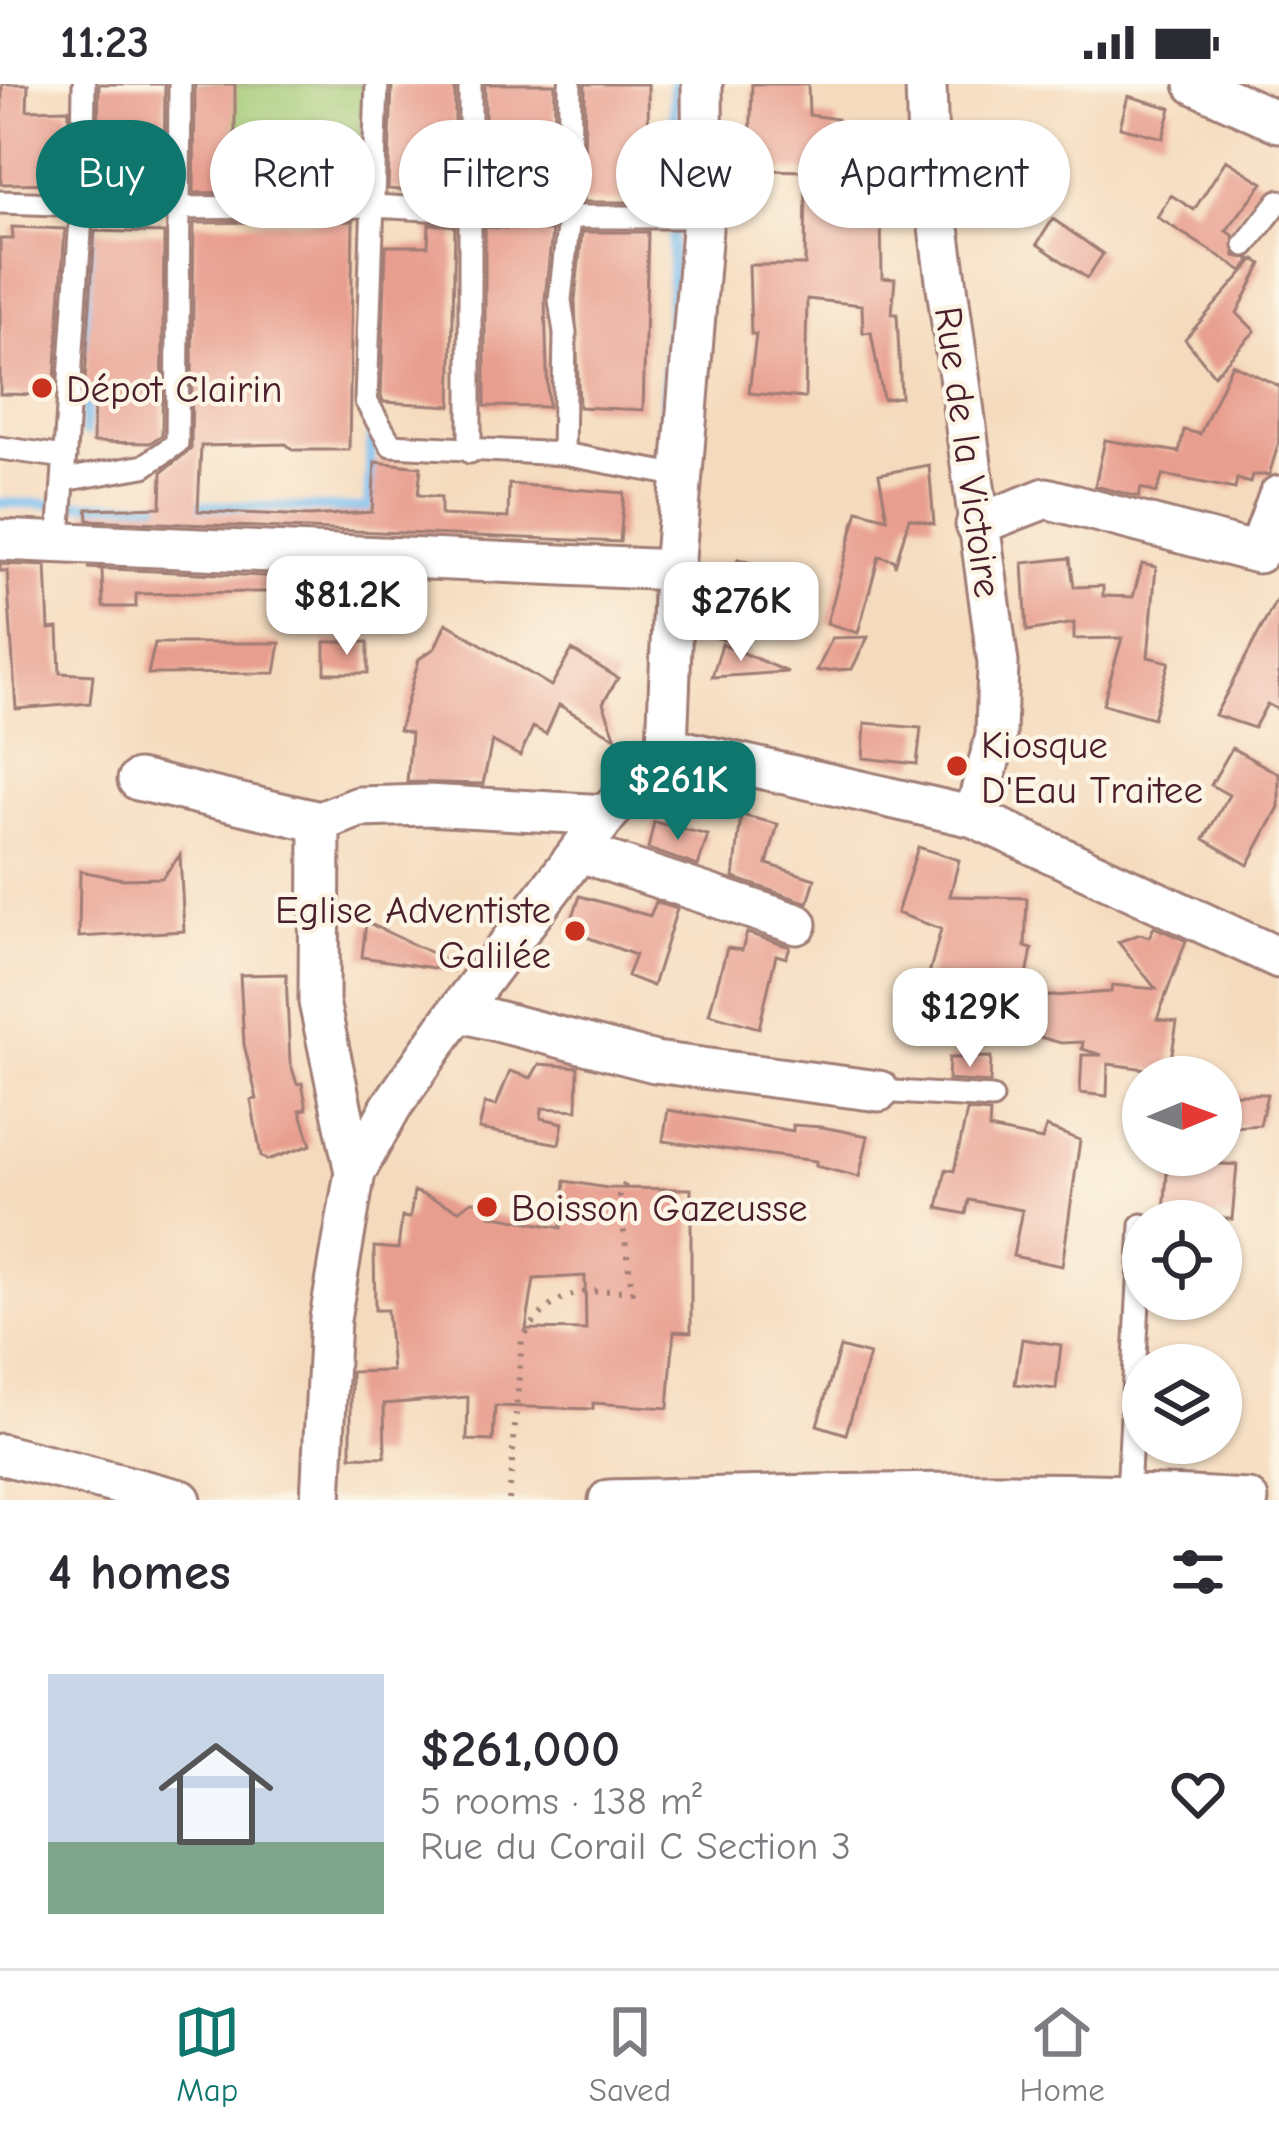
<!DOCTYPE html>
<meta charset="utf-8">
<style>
:root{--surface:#fff;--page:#f7f7f7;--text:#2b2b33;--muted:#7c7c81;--line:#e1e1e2;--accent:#0f766e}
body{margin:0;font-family:"Comic Neue",sans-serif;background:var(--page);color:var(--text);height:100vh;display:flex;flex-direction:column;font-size:45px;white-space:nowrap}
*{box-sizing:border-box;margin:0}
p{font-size:39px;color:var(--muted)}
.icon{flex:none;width:66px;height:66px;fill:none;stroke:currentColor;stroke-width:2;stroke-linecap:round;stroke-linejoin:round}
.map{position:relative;height:1416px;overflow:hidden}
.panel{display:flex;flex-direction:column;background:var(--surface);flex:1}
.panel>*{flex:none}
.banner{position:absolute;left:36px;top:36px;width:1209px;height:108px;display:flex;gap:24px}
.needle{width:78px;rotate:89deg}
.controls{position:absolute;left:1122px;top:972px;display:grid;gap:24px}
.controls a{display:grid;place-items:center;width:120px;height:120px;border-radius:50%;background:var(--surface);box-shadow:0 3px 9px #0004;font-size:60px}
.price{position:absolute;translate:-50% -102px;padding:0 27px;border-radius:24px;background:#fff;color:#222;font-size:39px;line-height:78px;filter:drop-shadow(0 3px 6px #0008)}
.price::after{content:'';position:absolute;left:50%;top:72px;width:36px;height:27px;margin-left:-18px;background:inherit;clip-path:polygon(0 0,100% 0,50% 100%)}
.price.current{background:var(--accent);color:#fff}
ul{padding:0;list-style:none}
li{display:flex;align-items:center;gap:36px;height:300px;padding:0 48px}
li span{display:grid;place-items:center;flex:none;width:336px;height:240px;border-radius:0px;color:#555}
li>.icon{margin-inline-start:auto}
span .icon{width:144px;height:144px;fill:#fffc;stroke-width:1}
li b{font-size:51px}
h2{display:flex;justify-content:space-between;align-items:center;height:144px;padding:0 48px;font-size:51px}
.pill{padding:0 42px;border-radius:54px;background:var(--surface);box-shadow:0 3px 9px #0004;font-size:42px;line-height:108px}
.pill.current{background:var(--accent);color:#fff}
.status{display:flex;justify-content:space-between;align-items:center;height:84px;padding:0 60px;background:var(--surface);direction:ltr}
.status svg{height:33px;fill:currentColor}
.tabs{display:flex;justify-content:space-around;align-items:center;height:168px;border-top:3px solid var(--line);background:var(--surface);font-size:33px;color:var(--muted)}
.tabs a{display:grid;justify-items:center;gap:6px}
.tabs .current{color:var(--accent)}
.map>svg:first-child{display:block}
.green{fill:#a0c975;stroke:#757450;stroke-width:3}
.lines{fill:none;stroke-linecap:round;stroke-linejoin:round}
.stream{stroke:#79bef0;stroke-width:10}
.building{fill:#e89e8f;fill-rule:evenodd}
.lane-casing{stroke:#a07d74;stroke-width:27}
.street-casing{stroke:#a07d74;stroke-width:45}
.path{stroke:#a07d74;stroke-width:6;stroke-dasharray:3 9;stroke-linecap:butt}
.lane{stroke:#fff;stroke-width:21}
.street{stroke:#fff;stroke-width:39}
.poi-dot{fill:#c8321e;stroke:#fcf5e5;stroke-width:4.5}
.labels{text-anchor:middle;stroke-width:9;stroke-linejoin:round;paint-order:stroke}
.poi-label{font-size:39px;fill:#4a1f2b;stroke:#fcf5e5;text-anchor:start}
.street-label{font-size:39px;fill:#4a1f2b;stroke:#fcf5e5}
</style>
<div class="status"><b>11:23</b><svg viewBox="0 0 49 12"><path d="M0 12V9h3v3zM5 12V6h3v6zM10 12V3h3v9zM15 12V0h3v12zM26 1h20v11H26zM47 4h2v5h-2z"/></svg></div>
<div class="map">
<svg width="1279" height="1416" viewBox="0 0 1279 1416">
<rect width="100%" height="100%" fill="#fcf5e5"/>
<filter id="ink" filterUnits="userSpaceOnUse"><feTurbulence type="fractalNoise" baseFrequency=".00833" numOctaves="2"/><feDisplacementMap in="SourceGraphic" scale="24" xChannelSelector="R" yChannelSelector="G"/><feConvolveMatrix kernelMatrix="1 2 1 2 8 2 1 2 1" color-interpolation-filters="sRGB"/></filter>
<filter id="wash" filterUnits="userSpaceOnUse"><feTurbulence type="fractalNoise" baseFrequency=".004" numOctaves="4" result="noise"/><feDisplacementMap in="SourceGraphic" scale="48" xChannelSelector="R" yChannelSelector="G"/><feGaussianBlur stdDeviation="2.7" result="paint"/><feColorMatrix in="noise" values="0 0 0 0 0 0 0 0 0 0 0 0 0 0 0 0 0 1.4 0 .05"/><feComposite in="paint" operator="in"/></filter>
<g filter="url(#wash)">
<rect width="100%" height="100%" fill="#f5dbbe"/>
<path class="green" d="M197,0H363L361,62L197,63Z"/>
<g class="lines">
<path class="stream" d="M88,263L91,132
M85,348L87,300
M662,367L672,191L674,0
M0,419L171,421
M189,421L368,425L372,335"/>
</g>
<g id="blocks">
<path class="building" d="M2,0H28L27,26L69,25L67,99L1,100Z
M99,0H165L164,97L97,98Z
M195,0H235V74L359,78L358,105L194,109Z
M392,0H455V112L388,105Z
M485,0H555L554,117L485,113Z
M585,0H648L649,118H584Z
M752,0H808L809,31L837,35L834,135L881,133L882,194L895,195L892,230H897L901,313L883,315L871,248L863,249L862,221L807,215L805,314L749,309L756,250H751L749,181H805L806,87L764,86V67L750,66Z
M1128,12L1171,24L1163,54L1120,43Z
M1226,76L1263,99L1226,147L1233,151L1235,172L1251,175L1243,187L1157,133L1171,111L1194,126Z
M1053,135L1103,170L1087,194L1037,160Z
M353,137L349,366H293L286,360L201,362L198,427L310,432L372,428L375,378L421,383L418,411L441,413V431L508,434L509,400L624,409L620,458L88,436L87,425L161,423L162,388L191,365L194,139Z
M429,140L455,142L451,322L384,318L381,313L386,162H428Z
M12,143L65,145L54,311L0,310V155H13Z
M485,143L552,147L545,215L548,323L485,322Z
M95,147L164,149L162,351L150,359L93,358L94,312H84Z
M582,148H648L643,326L579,323L575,216Z
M1255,175L1262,180L1237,229L1255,247L1214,291L1185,255Z
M1232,280L1279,302V358L1269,391H1252L1250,399L1237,395L1235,405L1163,391L1156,409L1141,404L1139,413L1095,402L1105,356L1179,368L1184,346L1200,350Z
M929,381L934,440L909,434L895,482L894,476L879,472L858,549L827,539L858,426L887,434L879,390Z
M1070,474L1074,503L1103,502V512L1133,513L1142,480L1156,483L1148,573L1169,578L1153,634L1103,620L1122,554L1074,555V539L1027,547L1023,479Z
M738,475L770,485L746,562L714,553Z
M0,480L46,482L49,545L58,544L60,589L93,591L90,619L16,625L7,487H0Z
M88,484L349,496L372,506L136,510V523H103L102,485Z
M1279,511V626L1267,620L1254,644L1215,631Z
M446,539L551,602L572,566L618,594L603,619L616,654L559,621L546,650L533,643L520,672L492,657L483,700L407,698L411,649L399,646L419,575L435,564Z
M868,553L852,585L817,587L832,554Z
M325,558H368V589H325Z
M155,559H280L275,589L148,590Z
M722,560L788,588L712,593Z
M865,639L921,644L917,680L863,674Z
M1232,664L1279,690V723L1248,781L1204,755L1229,711L1211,701Z
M741,731L778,740L767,780L815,795L808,819L734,794Z
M654,738L708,751L698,782L648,765Z
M918,763L959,776L950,812L1027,814L1025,863L1032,865L1023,914L1111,908L1112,901L1156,905L1118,858L1140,850L1149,853L1154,843L1186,857L1157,935L1177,938L1169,988L1108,980L1107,1012L1080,1009L1082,971H1102L1082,965L1083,958L1061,959L962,931L963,923L923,913L941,845L897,829Z
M180,771L184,847L79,853L80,787L122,795L162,794Z
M580,812L650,832L656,818L677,825L653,902L627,892L635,871L568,846Z
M366,838L455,880L453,887L362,873Z
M747,849L790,863L786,874L776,871L759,944L709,930L727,864L742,866Z
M286,890L290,978L297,1000L302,999L307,1025L300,1026L311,1061L267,1076L261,1072L251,1016L257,1015L244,960L240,891Z
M991,973L990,999L948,996L949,974Z
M539,980L578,983L577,1026L542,1024L541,1034L563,1039L559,1060L479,1045L485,1019L496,1022L510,987L531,994Z
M1221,1010H1267L1260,1041L1221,1044Z
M668,1026L793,1047V1041L822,1043L868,1052L859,1093L816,1082V1077L663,1057Z
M967,1027L990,1029L989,1045L1042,1056L1046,1043L1080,1056L1062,1182L1013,1172L1022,1126L969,1116L966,1130L938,1124L946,1085L954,1087Z
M1168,1076L1237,1081L1232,1135L1164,1129Z
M565,1097L607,1104L691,1105V1248L674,1247L668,1324L593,1319V1325L495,1322L493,1357L467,1356L468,1313L384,1320L385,1373L351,1372V1288L392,1287L387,1226H375L374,1163L398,1165L402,1133L410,1134L414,1107L459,1126L472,1117L491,1118L490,1131L561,1144ZM585,1192L586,1246L526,1245L534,1195Z
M1022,1255L1061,1261L1056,1305L1015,1300Z
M840,1263L869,1271L846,1350L817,1341Z"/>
</g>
</g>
<g filter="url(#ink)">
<use href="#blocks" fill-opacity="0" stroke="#a07d74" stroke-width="3"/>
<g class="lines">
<defs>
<path id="lane" d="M377,0L366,317L391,361L563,370L682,392
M928,63L1017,95
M0,118L177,124L373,122L569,133H703
M1245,161L1279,117
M0,364L65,373
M470,368V0
M563,370L565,249L560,216L569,133L570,0
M64,396L144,382L177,359L180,0
M59,456L82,119L84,0
M879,1007L992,1014
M1128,1409L1142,1141"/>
<path id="street" d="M926,0L928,63L998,579L996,652L974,733
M1195,0L1279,38
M976,441L1046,414L1258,469L1279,412
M0,456L674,486
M667,663L974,733L1279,874
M138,696L320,738L359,723L427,721L607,731
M320,738L319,918L355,1088
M580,768L797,840
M458,927L655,978L879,1007
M0,1370L181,1416
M321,1416L330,1235L355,1088L391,1023L458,927L607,731L667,663L674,486L703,133L702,0
M609,1416C822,1411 1035,1403 1248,1416"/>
</defs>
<use href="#lane" class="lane-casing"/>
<use href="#street" class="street-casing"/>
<path class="path" d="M509,1416L522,1255C553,1206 579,1206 632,1207L619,1112L627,1096"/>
<use href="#lane" class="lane"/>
<use href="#street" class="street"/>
</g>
</g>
<g class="poi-dot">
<circle cx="42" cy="304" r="12"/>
<circle cx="957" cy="682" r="12"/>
<circle cx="575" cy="847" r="12"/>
<circle cx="487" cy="1123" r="12"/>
</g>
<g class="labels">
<g class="poi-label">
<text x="66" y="318">Dépot Clairin</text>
<text x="981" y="674">Kiosque<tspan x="981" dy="45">D'Eau Traitee</tspan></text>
<text x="551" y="839" text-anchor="end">Eglise Adventiste<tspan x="551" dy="45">Galilée</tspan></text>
<text x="511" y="1137">Boisson Gazeusse</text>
</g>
<g class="street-label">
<text transform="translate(969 368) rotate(82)" y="14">Rue de la Victoire</text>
</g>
</g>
</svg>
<div class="controls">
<a><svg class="needle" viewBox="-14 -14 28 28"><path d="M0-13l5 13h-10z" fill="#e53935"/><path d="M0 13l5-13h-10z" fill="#7c7c81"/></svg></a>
<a><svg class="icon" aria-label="locate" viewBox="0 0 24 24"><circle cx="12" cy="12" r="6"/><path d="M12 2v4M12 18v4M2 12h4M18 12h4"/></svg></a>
<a><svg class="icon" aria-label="layers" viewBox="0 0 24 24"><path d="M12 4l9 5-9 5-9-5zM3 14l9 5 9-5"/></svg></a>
</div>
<b class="price" style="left:347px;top:574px">$81.2K</b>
<b class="price" style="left:741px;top:580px">$276K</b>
<b class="price current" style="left:678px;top:759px">$261K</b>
<b class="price" style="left:970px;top:986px">$129K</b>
<div class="banner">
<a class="pill current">Buy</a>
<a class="pill">Rent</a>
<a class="pill">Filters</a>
<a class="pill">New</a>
<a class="pill">Apartment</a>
</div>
</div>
<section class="panel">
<h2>4 homes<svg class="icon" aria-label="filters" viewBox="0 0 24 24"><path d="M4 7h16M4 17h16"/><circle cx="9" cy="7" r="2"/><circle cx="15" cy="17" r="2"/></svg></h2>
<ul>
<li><span style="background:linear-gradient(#c9d6e8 70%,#7fa58c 0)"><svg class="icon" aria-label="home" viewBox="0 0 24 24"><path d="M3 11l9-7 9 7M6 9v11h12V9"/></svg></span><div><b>$261,000</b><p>5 rooms · 138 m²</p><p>Rue du Corail C Section 3</p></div><svg class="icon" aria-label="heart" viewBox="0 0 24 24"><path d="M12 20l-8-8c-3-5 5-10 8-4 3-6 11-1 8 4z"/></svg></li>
</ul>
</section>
<nav class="tabs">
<a class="current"><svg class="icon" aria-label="map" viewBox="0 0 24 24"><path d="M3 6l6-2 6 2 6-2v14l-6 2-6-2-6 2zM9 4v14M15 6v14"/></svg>Map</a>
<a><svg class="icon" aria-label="saved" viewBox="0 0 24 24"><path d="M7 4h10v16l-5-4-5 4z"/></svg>Saved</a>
<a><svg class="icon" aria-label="home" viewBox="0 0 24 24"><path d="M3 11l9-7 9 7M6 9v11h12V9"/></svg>Home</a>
</nav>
